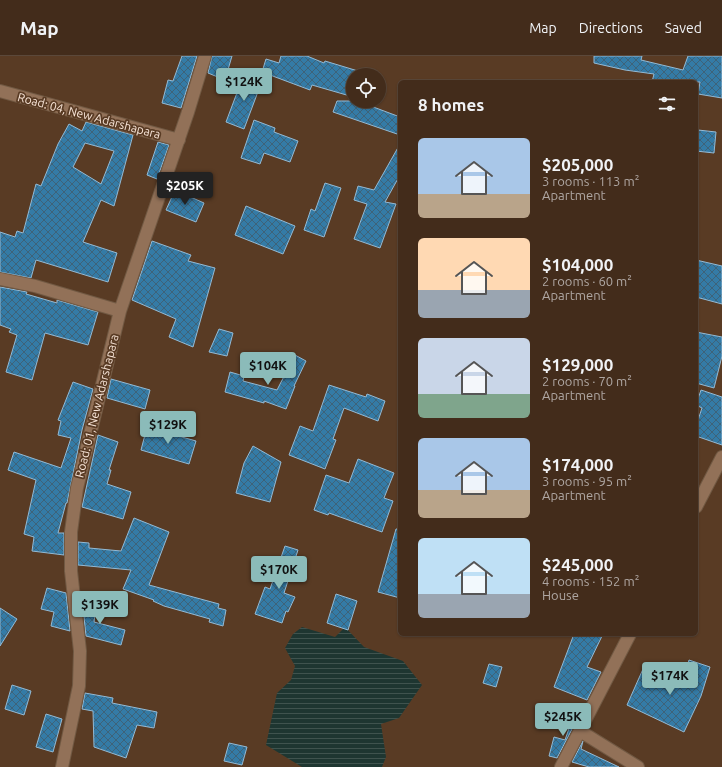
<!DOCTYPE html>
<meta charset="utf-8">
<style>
:root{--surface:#432c1b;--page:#4d3828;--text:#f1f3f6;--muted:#afa7a3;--line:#5b483a;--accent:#8bbbb9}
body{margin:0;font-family:Ubuntu,sans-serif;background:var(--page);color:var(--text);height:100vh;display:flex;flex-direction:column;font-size:15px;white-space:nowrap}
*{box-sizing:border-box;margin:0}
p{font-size:13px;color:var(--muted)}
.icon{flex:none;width:22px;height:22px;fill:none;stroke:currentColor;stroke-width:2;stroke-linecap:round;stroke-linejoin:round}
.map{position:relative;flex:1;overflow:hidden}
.drawer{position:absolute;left:398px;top:24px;width:300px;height:556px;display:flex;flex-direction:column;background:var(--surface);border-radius:6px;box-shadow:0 1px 3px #0004,0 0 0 1px var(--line)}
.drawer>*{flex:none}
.controls{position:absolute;left:346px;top:12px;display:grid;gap:8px}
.controls a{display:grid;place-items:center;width:40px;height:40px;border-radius:50%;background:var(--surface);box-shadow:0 1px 3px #0004,0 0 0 1px var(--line);font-size:20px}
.price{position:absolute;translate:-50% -34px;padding:0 9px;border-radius:4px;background:var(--accent);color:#111;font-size:13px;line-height:26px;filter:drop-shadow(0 1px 2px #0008)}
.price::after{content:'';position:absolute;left:50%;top:24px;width:12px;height:9px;margin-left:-6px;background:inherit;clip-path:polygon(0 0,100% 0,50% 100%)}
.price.on{background:#222;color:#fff}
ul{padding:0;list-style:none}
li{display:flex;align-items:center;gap:12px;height:100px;padding:0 20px}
li span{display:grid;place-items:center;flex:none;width:112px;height:80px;border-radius:6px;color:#555}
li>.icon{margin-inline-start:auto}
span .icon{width:48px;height:48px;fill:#fffc;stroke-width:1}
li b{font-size:17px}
h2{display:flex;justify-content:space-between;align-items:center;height:48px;padding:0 20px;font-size:17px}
header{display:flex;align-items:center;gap:24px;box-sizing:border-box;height:56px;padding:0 20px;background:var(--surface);border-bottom:1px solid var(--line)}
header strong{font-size:19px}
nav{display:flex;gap:22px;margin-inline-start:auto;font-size:14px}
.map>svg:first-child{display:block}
.water{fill:url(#water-rules)}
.building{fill:url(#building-cross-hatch);stroke:#94bad4;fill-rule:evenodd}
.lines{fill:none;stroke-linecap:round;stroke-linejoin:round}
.minor-casing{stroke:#715943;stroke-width:14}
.minor{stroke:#927158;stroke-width:12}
.labels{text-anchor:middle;stroke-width:3.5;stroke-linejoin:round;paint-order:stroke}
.street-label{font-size:12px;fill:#f8e5d8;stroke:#593b24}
</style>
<header>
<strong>Map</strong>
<nav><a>Map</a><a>Directions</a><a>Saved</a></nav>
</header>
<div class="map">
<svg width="722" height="711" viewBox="0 0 722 711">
<defs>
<pattern id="water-rules" width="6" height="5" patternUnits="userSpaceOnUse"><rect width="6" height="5" fill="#1e3631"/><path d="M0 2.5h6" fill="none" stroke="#3f534e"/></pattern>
<pattern id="building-cross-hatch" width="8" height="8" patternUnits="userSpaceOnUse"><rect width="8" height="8" fill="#347ba6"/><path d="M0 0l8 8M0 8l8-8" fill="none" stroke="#3e6379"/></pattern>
</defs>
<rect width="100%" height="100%" fill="#593b24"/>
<path class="water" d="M302,571L335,581L345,571L364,591L403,605L422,629L399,662L381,668L386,701L382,711H302L266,689L277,637L291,624L295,610L285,592L293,578Z"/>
<path class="building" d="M182,0H197L181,52L162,47L168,24L173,25Z
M212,0H232L225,24L208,17Z
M281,0H307L324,7L325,5L358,15L356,19H353V31L350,40L312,29L310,34L262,16L266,3L279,7Z
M594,0H642L641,4L683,14L688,0H722V42L698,38L700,26H652L654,18L625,14L594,7Z
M244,18L262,25L244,73L226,66Z
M337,45H369L368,49L400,61V79L333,56Z
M254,64L275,72L274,76L298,85L290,106L264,97L260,108L241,102Z
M86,66L133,79L114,150L101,144L83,186L117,197L108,226L36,204L31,222L0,216V176L15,181L17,175L23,177L36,128L41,130L58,88L69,68L82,75ZM85,87L114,95L101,128L73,111Z
M698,74L716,76L714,97L696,95Z
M158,86L169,89L157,123L147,119Z
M400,88V119L385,146L396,148L380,192L354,183L367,148L354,144L358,130L374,134Z
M325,127L341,132L324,181L304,174L311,153L315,155Z
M175,134L204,147L196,166L166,154Z
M246,150L295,170L283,198L235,179Z
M152,185L191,199L188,205L215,212L193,291L169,281L176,263L132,244Z
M696,204L722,210V248L696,241Z
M0,231L27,236L26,238L57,247V244L98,256L88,289L45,277L32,324L6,316L17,279L9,276L11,273L0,269Z
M219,273L233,277L227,300L209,296Z
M696,276L722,281V300L714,332L696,327Z
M295,299L306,305L294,330H295L286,353L264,345V347L225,336L230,316L244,320L243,325L277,334Z
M111,323L150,334L145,353L107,342Z
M73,326L93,333L82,374L67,447H66L58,477H64V499L32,495L34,481L24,478L36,424L8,414L14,396L61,412L71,382L58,379L61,365L58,364Z
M329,329L366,341L367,338L385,345L378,365L344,352L333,383L336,384L325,413L289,399L300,370L313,375Z
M701,334L722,341V389L696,380V370L702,352L696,349Z
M147,371L196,385L189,408L141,394Z
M98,379L118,386L109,414H111L107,428L131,436L123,463L82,451Z
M253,390L281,406L270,446L236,437L244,407Z
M358,403L394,417L384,442L393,445L382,476L329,457L328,459L314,454L326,419L349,427Z
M134,462L169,476L149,529L219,548L218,552L226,554L223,570L209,566L210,563L164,550L153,545L154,544L123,533L131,514L78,509V486L89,487V492L121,495Z
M396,473H400V542L378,536Z
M285,490L298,494L284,537L295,541L288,556L286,555L282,567L255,558L265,531L270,533Z
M47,532L66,537L70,575L51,570L54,556L41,553Z
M336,538L357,545L348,574L327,567Z
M82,542L97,544L94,566L125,574L121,589L86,580Z
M0,552L17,563L0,590Z
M574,578H603L587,611L601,616L587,644L554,631Z
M689,604L710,611L701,640L684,676L627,649L643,613L681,630Z
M489,608L502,611L496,631L483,627Z
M12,629L31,635L24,659L5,653Z
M85,637L113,642L112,647L157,656L154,672L137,669L126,702L94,691L93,655L82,653Z
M576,652L582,654L557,702L549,700L554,681L565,684Z
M46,658L62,663L53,696L36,691Z
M583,685L581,693L619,711H589L572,706Z
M229,687L247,691L242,709L224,705Z"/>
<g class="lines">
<defs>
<path id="minor" d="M0,35L179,84
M0,223L35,230L120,255
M696,451L722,401
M580,675L638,711
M62,711L79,630L80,595L71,515V476L77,432L120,255L188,56L205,0
M561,711L630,578"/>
</defs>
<use href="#minor" class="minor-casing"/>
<use href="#minor" class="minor"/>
</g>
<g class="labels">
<g class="street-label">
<text transform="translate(89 60) rotate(15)" y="4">Road: 04, New Adarshapara</text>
<text transform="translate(97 350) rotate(-76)" y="4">Road: 01, New Adarshapara</text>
</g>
</g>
</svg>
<div class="controls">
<a><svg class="icon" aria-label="locate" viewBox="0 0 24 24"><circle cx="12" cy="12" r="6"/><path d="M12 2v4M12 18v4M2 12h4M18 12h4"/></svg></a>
</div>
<b class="price" style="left:244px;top:46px">$124K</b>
<b class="price on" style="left:185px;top:150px">$205K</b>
<b class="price" style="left:268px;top:330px">$104K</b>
<b class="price" style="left:168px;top:389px">$129K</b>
<b class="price" style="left:279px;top:534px">$170K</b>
<b class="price" style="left:100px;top:569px">$139K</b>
<b class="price" style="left:670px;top:640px">$174K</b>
<b class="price" style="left:563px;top:681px">$245K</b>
<section class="drawer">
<h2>8 homes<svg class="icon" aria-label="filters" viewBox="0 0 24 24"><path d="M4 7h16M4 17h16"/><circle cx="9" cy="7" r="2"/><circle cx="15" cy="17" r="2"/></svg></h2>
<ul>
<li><span style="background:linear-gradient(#a9c7e8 70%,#b9a48a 0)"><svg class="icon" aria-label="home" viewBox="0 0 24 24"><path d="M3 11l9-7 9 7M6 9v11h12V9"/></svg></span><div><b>$205,000</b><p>3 rooms · 113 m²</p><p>Apartment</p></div></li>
<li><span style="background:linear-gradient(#ffd9b3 65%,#9aa5b1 0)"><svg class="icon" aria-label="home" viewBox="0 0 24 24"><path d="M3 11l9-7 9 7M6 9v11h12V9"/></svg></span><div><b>$104,000</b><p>2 rooms · 60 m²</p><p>Apartment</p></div></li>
<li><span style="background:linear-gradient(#c9d6e8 70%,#7fa58c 0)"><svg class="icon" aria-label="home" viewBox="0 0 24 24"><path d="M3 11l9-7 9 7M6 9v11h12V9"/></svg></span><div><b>$129,000</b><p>2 rooms · 70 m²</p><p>Apartment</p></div></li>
<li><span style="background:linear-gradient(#a9c7e8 65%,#b9a48a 0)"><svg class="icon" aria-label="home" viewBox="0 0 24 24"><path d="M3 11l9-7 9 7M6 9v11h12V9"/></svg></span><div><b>$174,000</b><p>3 rooms · 95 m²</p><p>Apartment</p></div></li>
<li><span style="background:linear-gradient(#bfe0f5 70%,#9aa5b1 0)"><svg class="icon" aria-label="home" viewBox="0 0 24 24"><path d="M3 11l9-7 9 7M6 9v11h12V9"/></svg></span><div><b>$245,000</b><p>4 rooms · 152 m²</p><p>House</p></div></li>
</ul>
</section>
</div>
